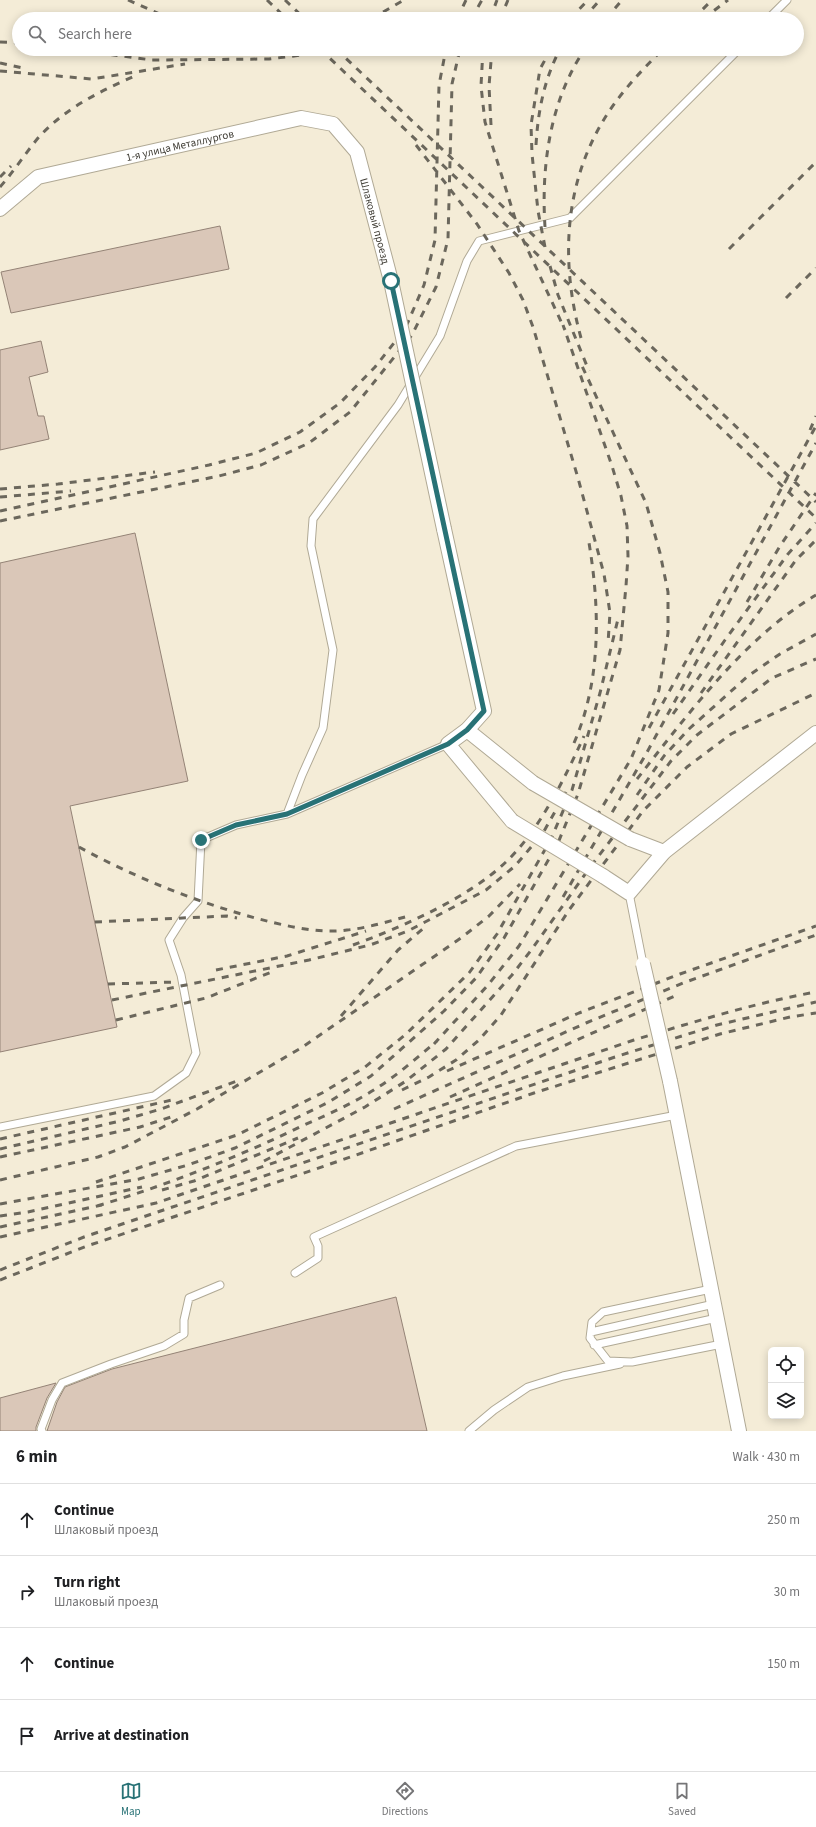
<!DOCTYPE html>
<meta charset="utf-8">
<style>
body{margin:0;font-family:"Source Sans 3",sans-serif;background:#f2f2f2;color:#202124}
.controls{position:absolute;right:12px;bottom:12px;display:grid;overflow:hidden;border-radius:6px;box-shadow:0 2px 10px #0003}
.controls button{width:36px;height:36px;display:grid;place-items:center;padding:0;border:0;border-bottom:1px solid #e0e0e0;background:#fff;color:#202124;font:20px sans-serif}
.stop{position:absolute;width:12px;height:12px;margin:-9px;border:3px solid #287276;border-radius:50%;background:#fff}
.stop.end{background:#287276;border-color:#fff;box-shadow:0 1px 4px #0008}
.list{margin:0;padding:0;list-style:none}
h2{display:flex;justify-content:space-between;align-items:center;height:52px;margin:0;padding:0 16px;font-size:17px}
h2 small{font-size:13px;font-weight:400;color:#757577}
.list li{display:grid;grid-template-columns:26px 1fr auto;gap:12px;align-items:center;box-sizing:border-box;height:72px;padding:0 16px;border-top:1px solid #e0e0e0}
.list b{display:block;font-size:15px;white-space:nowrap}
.list p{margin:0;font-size:13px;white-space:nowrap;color:#757577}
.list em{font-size:13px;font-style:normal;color:#757577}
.icon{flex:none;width:22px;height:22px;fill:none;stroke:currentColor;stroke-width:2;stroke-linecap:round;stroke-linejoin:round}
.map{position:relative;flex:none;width:816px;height:1431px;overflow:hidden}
.search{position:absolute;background:#fff;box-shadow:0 2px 10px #0003;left:12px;right:12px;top:12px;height:44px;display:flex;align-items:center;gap:10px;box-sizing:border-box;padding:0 14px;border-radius:22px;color:#757577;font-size:15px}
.sheet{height:340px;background:#fff}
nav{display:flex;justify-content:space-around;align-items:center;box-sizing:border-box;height:56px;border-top:1px solid #e0e0e0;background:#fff;font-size:11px;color:#757577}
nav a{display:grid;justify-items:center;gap:2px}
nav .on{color:#287276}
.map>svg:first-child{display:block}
.building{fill:#dac7b8;stroke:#948376}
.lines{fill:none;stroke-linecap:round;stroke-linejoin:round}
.lane-casing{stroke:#b0a995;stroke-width:9}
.street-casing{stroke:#b0a995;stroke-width:16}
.lane{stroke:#fff;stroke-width:7}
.street{stroke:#fff;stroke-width:14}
.rail{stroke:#6b675c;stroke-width:3;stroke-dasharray:7 7;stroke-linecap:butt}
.street-bridge-casing{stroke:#b0a995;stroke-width:16;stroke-linecap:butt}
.street-bridge{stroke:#fff;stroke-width:14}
.route{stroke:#287276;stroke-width:5}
.labels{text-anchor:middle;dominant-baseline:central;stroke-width:3;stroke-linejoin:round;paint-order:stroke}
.street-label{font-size:11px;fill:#3d3a32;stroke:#fefaed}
</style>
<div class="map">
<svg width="816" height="1431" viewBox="0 0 816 1431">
<rect width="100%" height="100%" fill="#f4ecd7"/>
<path class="building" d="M220,226l9,43 -218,44 -10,-41z
M41,341l7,31 -19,5 9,39h6l5,23 -49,11v-100z
M135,533l53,248 -118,25 47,221 -117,25v-489z
M396,1297l31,134h-380l10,-29 8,-15 47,-18z
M56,1383l-9,15 -11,29v4h-36v-33z"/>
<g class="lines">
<g class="lane-casing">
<path id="lane" d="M768,19l19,-19
M448,744l-161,70 15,-39 21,-47 10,-78 -22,-104 2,-27 85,-114 42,-69 27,-75 12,-20 91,-23 169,-169
M629,893l14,71
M0,1127l154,-31 32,-23 10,-20 -15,-78 -12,-35 14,-22 15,-17 3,-61 35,-15 51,-11
M295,1273l23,-15v-12l-4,-9 202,-91 161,-31
M711,1289l-108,23 -11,10 -2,16 18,23 24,1 90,-18
M591,1332l123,-28
M594,1345l123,-27
M42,1431l-1,-2 11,-29 10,-17 49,-19 53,-18 20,-12v-14l5,-22 31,-13
M469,1431l25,-21 34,-23 35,-11 57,-12"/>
</g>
<g class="street-casing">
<g id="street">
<path id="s1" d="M0,209l38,-32 263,-59 32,6 24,28 34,129"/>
<path d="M444,529l40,182 -17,19 -19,14 64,77"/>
<path d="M467,730l66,53"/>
<path d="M630,839l34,13"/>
<path d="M603,876l26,17 35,-41 152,-119"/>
<path d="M670,1081l69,350"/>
</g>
</g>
<use href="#lane" class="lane"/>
<use href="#street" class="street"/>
<path class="rail" d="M128,0l43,19
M267,0l20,19
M285,0l20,19
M371,19l33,-19
M457,19l9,-19
M471,19l11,-19
M490,19l7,-19
M500,19l8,-19
M570,19l18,-19
M583,19l17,-19
M606,19l16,-19
M693,19l19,-19
M703,19l25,-19
M0,42l19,1
M69,49l83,11 117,-1 33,-4 19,-6
M320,49l496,469
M336,49l480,453
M483,49l-2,37 4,36 34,109 46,99
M0,63l23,5
M0,71l92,8 93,-15
M491,125l-2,-39 3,-37
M416,145l61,79 32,49 14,27 10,27 45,151 26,96 6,39 -2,30
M536,145c2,-34 8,-65 24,-96
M0,177l11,-11
M0,187c14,-16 25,-33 38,-49 26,-29 62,-47 97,-62
M545,227c-4,-61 5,-127 40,-178
M545,247l-7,-36 -6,-57 -1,-29 9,-56 11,-20
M729,249l87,-87
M550,266l8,29 31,76
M786,298l30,-30
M581,338c-20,-73 -18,-150 22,-217 16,-27 38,-50 60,-72
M810,430l6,-14
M0,489l58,-5 97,-12
M0,497l71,-6
M0,511l209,-46 47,-12 44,-21 40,-29 35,-36 30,-38 19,-44 11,-45 4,-155 7,-36
M0,521l219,-45 42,-11 48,-22 41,-31 62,-77 24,-48 12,-48 4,-155 8,-35
M747,602l33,-56 36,-53
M701,693l95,-133 20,-20
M673,714l52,-74 63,-86 28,-31
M649,728l167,-302
M574,743c28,-64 26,-138 14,-206
M637,779c51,-65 108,-142 179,-184
M637,795l27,-39 25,-27 59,-53 32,-22 36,-20
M79,847c57,31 117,55 180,72 28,7 59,15 88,11 21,-2 42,-9 62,-14
M563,897l83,-143 170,-311
M95,922l132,-6 10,2
M353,945c49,-18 116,-47 154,-84 33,-32 58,-83 77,-125
M216,970l71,-14 79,-25
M108,984l68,-2
M112,1000l197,-40 61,-15 38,-14 78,-41 29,-24 28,-33 23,-41
M341,1016l57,-66 27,-23
M116,1020l90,-22 68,-27
M434,1044l54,-59 31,-39 112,-187 28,-69 9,-57v-41l-8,-39 -14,-50 -64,-137
M447,1071l132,-58 101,-39 136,-48
M402,1090l27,-13 27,-17 23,-20 22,-25 68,-105 74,-99 44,-44 44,-33 85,-41
M450,1097l227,-102
M394,1109l192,-86 97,-40 133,-48
M0,1139l172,-39
M0,1149l120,-28 41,-12 76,-28
M0,1157l140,-30 34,-11
M264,1161l101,-54 41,-26 40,-32 66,-74 20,-26 59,-83 80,-105 26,-26 75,-57 44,-19
M0,1180l98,-23 27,-10 72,-38 104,-61 160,-110 28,-22 31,-32
M96,1182l141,-47 85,-42 43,-26 40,-32 64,-62 28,-39 54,-95 21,-49 28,-97 18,-74
M162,1190l32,-9 104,-43
M0,1204l139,-25 49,-14 47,-17 92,-45 44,-27 73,-65 32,-33 28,-40 54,-95 20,-49 42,-144 6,-64 2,-30 -1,-30 -6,-30 -9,-30 -49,-141
M97,1206c70,-21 139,-48 205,-80 27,-12 54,-24 78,-40 20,-13 39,-30 57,-45
M0,1216l28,-4 114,-25
M0,1227l102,-22
M0,1237l156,-34 478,-163c60,-18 120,-37 182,-48
M0,1270l84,-33 531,-180 102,-32 99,-23
M0,1280l87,-34 226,-76 221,-77 186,-59 70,-17 26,-4"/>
<g class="street-bridge-casing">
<path id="street-bridge" d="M391,281l53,248
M533,783l97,56
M512,821l91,55
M643,964l27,117"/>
</g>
<use href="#street-bridge" class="street-bridge"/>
</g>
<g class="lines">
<path class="route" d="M201,840l35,-15 51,-11 161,-70 19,-14 17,-19 -93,-430"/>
</g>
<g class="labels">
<g class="street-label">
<text stroke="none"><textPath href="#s1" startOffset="195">1-я улица Металлургов</textPath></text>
<text stroke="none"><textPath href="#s1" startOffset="460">Шлаковый проезд</textPath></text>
</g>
</g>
</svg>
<div class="controls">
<button><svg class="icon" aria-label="locate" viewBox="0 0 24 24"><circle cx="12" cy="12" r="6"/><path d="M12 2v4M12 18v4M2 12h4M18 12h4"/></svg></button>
<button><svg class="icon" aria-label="layers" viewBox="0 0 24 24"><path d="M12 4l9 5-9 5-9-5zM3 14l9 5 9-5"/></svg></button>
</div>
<div class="stop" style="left:391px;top:281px"></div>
<div class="stop end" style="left:201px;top:840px"></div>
<div class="search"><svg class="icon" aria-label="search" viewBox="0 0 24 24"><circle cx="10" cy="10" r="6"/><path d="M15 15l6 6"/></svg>Search here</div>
</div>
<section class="sheet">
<h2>6 min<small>Walk · 430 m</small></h2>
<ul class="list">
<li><svg class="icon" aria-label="ahead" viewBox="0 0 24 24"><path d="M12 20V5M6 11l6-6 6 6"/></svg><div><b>Continue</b><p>Шлаковый проезд</p></div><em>250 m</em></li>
<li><svg class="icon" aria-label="right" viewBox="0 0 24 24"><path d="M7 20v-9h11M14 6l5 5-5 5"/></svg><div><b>Turn right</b><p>Шлаковый проезд</p></div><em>30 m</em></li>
<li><svg class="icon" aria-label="ahead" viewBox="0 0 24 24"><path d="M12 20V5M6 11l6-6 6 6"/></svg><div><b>Continue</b></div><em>150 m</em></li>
<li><svg class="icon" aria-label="arrive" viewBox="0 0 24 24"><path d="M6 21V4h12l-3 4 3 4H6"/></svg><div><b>Arrive at destination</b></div></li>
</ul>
</section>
<nav>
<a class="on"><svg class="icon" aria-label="map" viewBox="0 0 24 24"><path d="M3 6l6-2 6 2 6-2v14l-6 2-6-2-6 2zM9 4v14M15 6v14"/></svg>Map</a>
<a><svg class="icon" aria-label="directions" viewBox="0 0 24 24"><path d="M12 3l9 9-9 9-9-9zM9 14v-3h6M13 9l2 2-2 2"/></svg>Directions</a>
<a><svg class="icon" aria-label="saved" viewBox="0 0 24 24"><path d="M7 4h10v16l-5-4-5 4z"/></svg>Saved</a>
</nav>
